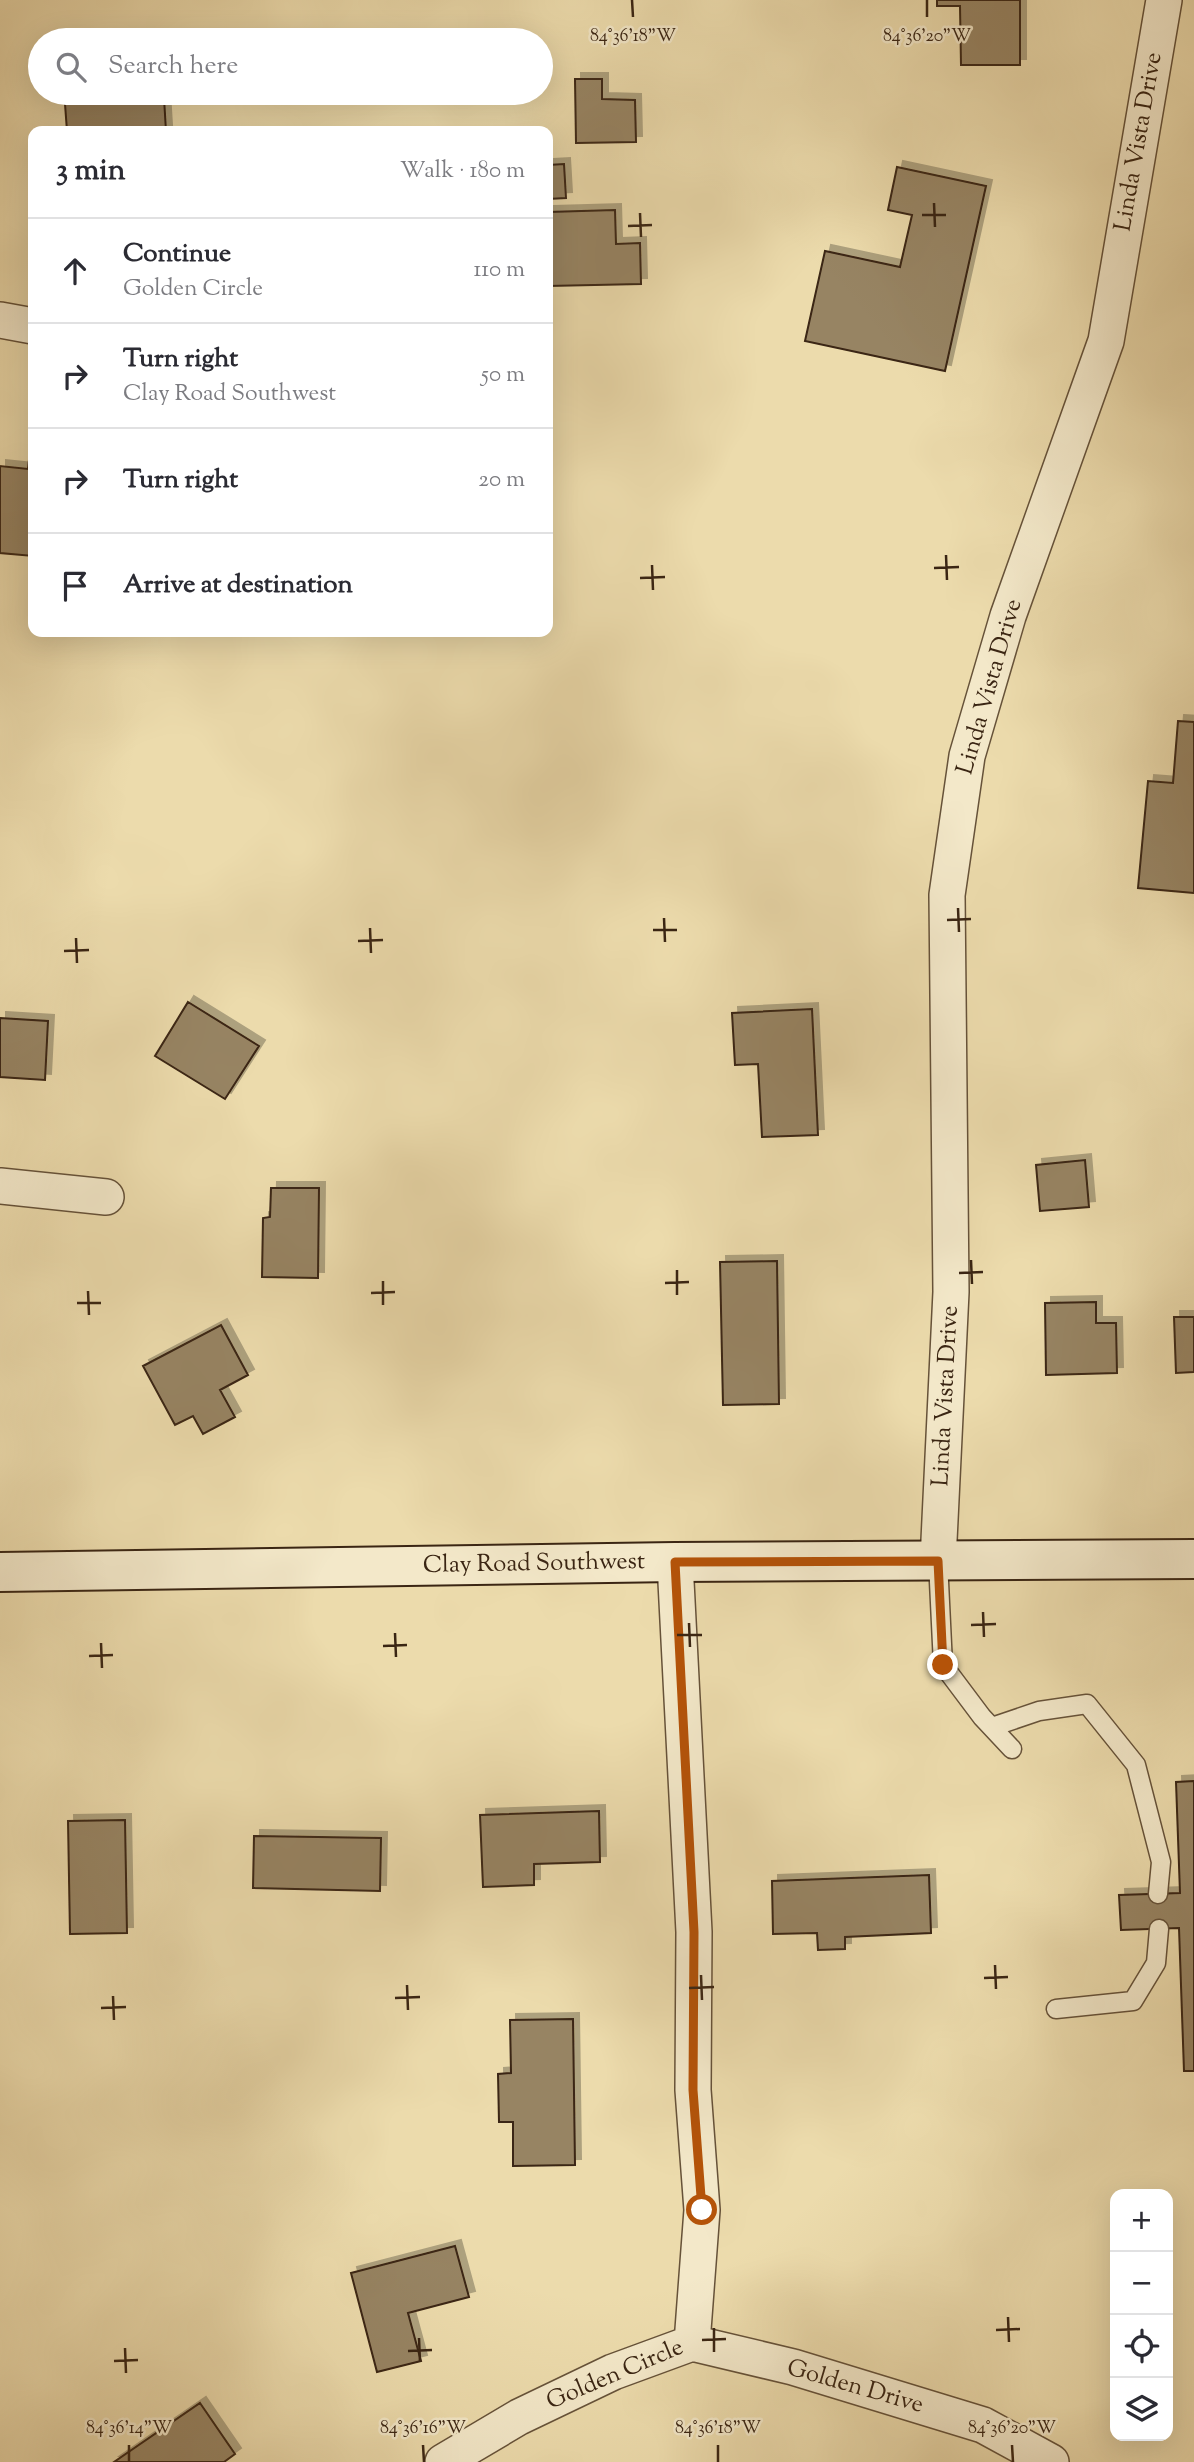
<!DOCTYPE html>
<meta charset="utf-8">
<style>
body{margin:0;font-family:"Sorts Mill Goudy",serif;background:#f2f2f3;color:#2b2b33}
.controls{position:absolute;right:21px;bottom:21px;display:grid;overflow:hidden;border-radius:14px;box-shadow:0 7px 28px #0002}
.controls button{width:63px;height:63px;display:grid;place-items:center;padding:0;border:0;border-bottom:2px solid #e1e1e2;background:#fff;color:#2b2b33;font:35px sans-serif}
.stop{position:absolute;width:21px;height:21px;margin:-16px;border:5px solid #b45309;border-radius:50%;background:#fff}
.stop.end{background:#b45309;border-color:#fff;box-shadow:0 2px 7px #0008}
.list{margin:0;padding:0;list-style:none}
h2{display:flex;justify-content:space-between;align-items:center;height:91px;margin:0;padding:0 28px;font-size:30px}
h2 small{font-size:23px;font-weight:400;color:#7c7c81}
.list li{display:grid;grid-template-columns:46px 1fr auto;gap:21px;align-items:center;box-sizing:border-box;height:105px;padding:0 28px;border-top:2px solid #e1e1e2}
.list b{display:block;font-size:26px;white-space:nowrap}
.list p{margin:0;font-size:23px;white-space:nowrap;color:#7c7c81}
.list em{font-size:23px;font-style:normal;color:#7c7c81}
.icon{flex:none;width:38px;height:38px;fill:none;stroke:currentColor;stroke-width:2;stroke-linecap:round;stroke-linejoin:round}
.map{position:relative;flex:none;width:1194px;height:2462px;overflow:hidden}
.search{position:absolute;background:#fff;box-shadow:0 7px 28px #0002;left:28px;top:28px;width:525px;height:77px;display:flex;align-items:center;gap:18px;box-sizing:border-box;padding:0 24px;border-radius:38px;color:#7c7c81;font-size:26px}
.panel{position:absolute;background:#fff;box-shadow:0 7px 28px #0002;left:28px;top:126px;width:525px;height:511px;border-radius:14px}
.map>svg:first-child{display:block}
.building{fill:#978463;stroke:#3a2513;stroke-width:2;filter:url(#shadow)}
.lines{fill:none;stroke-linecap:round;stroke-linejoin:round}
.lane-casing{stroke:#665239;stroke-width:21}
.street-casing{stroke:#665239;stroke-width:38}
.secondary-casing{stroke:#3a2513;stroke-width:42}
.lane{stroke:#f3e8c9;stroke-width:18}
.street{stroke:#f3e8c9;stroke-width:35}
.secondary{stroke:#f3e8c9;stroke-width:38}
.route{stroke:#b45309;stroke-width:9}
.ticks{fill:none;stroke:#3a2513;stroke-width:2.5}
.labels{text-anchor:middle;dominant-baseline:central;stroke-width:5;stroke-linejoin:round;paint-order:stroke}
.street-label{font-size:24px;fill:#3a2513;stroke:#f3e8c9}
.ticks-label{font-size:18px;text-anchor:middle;fill:#3a2513;stroke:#f3e8c9;stroke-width:5;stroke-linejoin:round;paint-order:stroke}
</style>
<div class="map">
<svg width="1194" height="2462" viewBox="0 0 1194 2462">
<defs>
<filter id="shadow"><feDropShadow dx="6" dy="-6" stdDeviation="0" flood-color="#0004"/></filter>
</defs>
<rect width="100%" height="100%" fill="#ecdbac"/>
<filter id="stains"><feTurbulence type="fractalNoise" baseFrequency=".00286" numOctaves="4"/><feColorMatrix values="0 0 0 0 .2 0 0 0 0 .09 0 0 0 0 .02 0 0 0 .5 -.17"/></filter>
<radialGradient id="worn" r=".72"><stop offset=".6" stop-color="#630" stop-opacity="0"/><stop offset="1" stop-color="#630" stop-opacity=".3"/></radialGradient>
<path class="building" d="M937,0h83v65h-59l-1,-59h-23z
M575,79h27v20l33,1 1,42 -60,1z
M164,98l2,33h-99l-2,-27z
M564,164l2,34 -18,1v-34z
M897,167l89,19 -41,185 -140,-30 20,-90 75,16 12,-52 -24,-5z
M615,210l1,34 24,-1 1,41 -93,2v-74z
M30,450h3v106l-33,-3v-87l28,3z
M1178,721l16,1v171l-56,-5 10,-107 25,2z
M188,1002l71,44 -34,53 -70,-43z
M812,1009l6,126 -56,2 -4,-73 -23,1 -3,-52z
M0,1018l48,3 -3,59 -45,-3z
M1085,1160l4,47 -49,4 -4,-46z
M271,1188h48l-1,90 -56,-1 1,-59 7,-1z
M777,1261l2,143 -56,1 -3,-143z
M1096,1302v21h20l1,50 -71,2 -1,-72z
M1174,1317h20v55l-18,1z
M221,1325l27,50 -28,15 15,27 -32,17 -10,-18 -18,9 -32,-59z
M1194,1781v290h-10l-5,-143 -58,2 -2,-35 61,-2 -4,-111z
M599,1811l1,51 -66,2v21l-51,2 -3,-72z
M125,1820l2,113 -57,1 -2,-113z
M254,1836l127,2 -1,53 -127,-3z
M929,1875l2,58 -86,4v12l-27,1 -1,-17 -44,1 -1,-53z
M573,2019l2,146 -62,1v-44h-14l-1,-48 13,-1 -1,-53z
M455,2246l14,51 -61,16 13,48 -44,11 -26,-99z
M200,2403l35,51 -11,8h-110z"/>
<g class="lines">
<g class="lane-casing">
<path id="lane" d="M938,1561l5,104 39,52 30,32
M992,1727l47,-16 48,-7 49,61 25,97 -3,32
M1056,2009l77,-8 23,-38 3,-34"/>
</g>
<g class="street-casing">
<path id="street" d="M0,320l33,6
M0,1186l106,11
M938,1561l13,-269 -4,-397 20,-139 41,-140 98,-275 58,-341
M675,1562l19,370 -1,158 9,120 -10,133
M692,2343l101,24 190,58 68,37
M443,2462l76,-45 94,-45 79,-29"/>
</g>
<g class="secondary-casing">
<path id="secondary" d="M0,1572l675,-10 519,-3"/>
</g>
<use href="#lane" class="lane"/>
<use href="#street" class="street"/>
<use href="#secondary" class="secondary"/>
</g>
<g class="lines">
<path class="route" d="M702,2210l-9,-120 1,-158 -19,-370 263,-1 5,104"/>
</g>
<path class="ticks" d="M632,0l1,17M927,0v17M934,203l1,24M640,213l1,24M922,215h24M628,226l24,-1M946,555l1,25M652,565l1,25M934,568l25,-1M640,578l25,-1M958,908l1,24M664,918l1,24M947,920l24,-1M370,928l1,25M653,930h24M76,938l1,25M358,941l25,-1M64,951l25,-1M971,1260l1,24M677,1270v25M959,1273l24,-1M383,1281v24M665,1283l24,-1M88,1291l1,24M371,1293l24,-1M77,1303h24M983,1612l1,25M689,1623l1,24M971,1625l25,-1M395,1633l1,24M677,1635h25M101,1643l1,25M383,1646l24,-1M89,1656l24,-1M995,1965l1,24M701,1975l1,25M984,1978l24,-1M407,1985l1,25M689,1988l25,-1M113,1996l1,24M395,1998l25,-1M101,2008l25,-1M1008,2317l1,25M714,2328v24M996,2330l24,-1M419,2338l1,24M702,2340l24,-1M125,2348l1,25M408,2351l24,-1M114,2361l24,-1M129,2445v17M423,2445l1,17M718,2445v17M1012,2445l1,17"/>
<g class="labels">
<g class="street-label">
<text transform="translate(1139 142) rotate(-80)">Linda Vista Drive</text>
<text transform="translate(990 687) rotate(-74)">Linda Vista Drive</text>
<text transform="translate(946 1396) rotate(-87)">Linda Vista Drive</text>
<text transform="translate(534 1564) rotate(-1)">Clay Road Southwest</text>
<text transform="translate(615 2375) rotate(-23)">Golden Circle</text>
<text transform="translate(855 2387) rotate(16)">Golden Drive</text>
</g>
</g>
<g class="ticks-label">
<text x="633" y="41">84°36'18"W</text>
<text x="927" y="41">84°36'20"W</text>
<text x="129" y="2433">84°36'14"W</text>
<text x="423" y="2433">84°36'16"W</text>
<text x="718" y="2433">84°36'18"W</text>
<text x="1012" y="2433">84°36'20"W</text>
</g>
<rect width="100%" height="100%" filter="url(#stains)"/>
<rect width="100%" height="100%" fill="url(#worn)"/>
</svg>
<div class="controls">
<button>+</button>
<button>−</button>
<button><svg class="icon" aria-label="locate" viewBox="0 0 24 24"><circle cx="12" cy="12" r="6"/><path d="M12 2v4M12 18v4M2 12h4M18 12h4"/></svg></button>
<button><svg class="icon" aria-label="layers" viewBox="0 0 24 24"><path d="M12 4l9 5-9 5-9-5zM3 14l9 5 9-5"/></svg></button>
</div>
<div class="stop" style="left:702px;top:2210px"></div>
<div class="stop end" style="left:943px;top:1665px"></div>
<div class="search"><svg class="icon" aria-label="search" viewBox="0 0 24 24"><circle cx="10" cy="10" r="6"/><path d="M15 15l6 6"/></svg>Search here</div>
<section class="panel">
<h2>3 min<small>Walk · 180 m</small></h2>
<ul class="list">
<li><svg class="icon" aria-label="ahead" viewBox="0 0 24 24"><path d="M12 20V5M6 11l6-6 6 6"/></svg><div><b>Continue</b><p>Golden Circle</p></div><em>110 m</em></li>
<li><svg class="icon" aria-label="right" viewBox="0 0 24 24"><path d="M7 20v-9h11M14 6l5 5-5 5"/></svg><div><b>Turn right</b><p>Clay Road Southwest</p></div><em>50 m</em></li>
<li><svg class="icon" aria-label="right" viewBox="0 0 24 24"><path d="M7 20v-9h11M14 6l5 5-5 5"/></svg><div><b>Turn right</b></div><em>20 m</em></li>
<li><svg class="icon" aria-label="arrive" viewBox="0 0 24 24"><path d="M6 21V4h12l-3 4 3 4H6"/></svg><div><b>Arrive at destination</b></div></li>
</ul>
</section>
</div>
